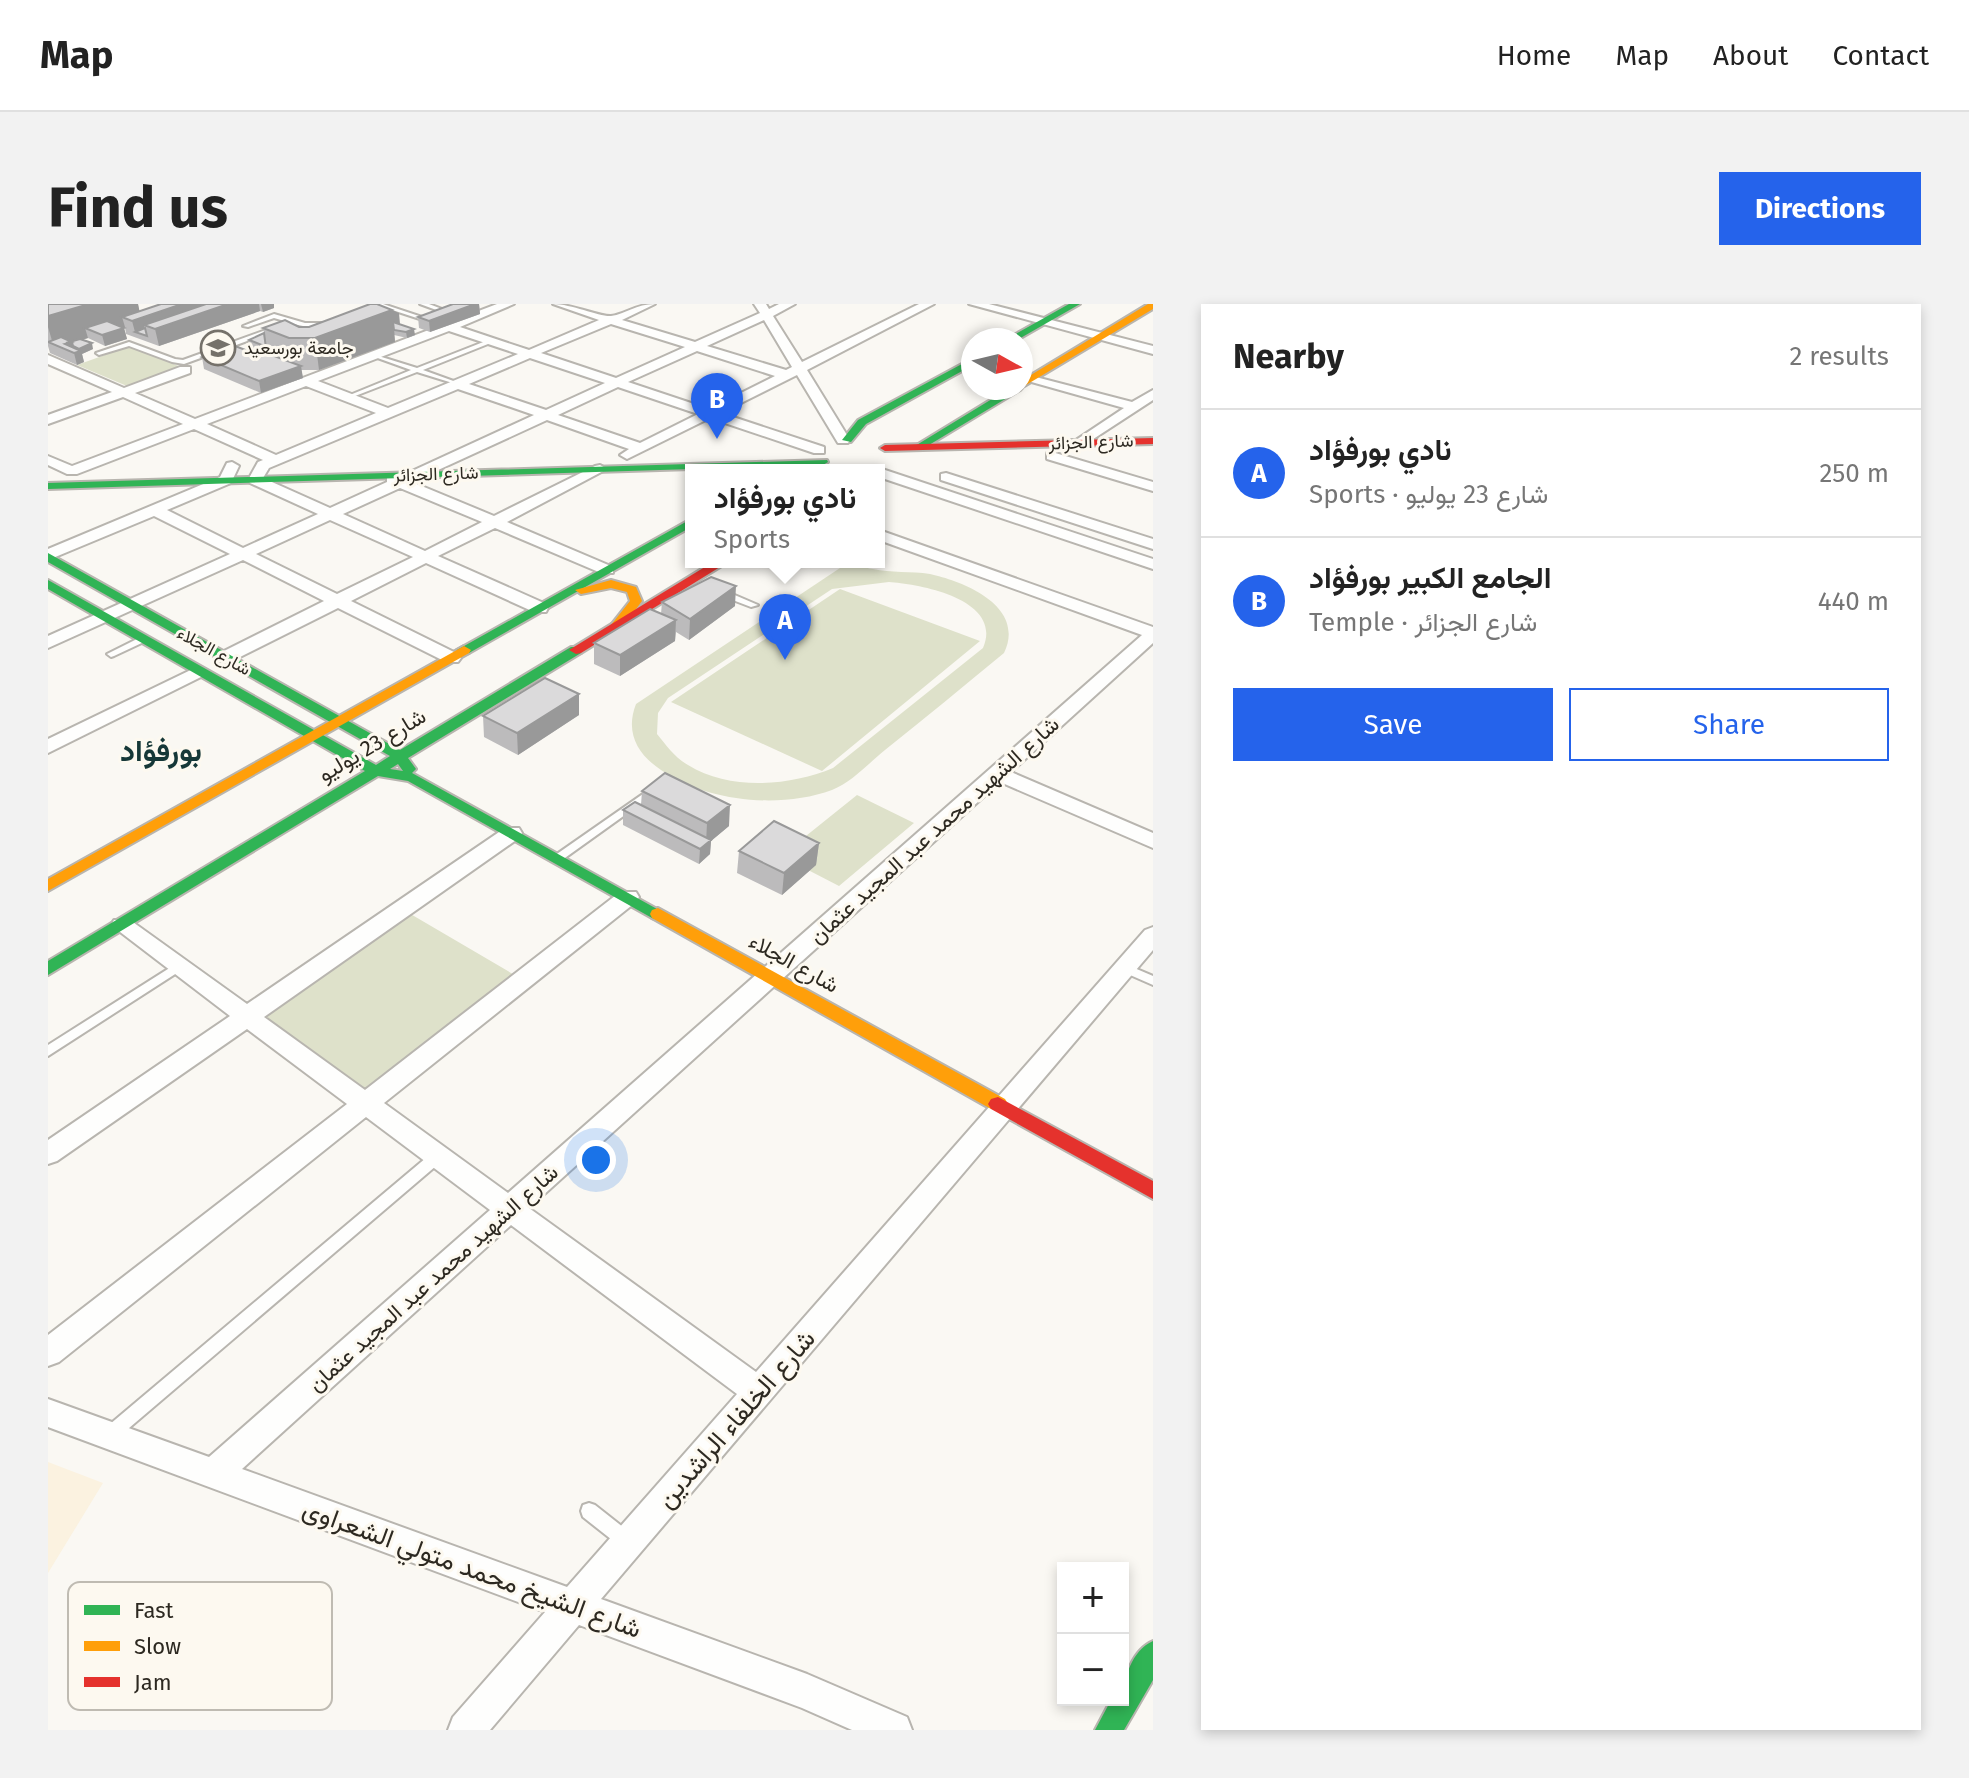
<!DOCTYPE html>
<meta charset="utf-8">
<style>
body{margin:0;font-family:"Fira Sans",Vazirmatn,sans-serif;background:#f2f2f2;color:#222}
.controls{position:absolute;right:24px;bottom:24px;display:grid;overflow:hidden;border-radius:0px;box-shadow:0 4px 12px #0003}
.controls button{width:72px;height:72px;display:grid;place-items:center;padding:0;border:0;border-bottom:2px solid #e0e0e0;background:#fff;color:#222;font:40px sans-serif}
.compass{position:absolute;left:913px;top:24px;width:72px;height:72px;border-radius:50%;background:#fff;box-shadow:0 4px 12px #0003;rotate:98deg}
.you{position:absolute;left:548px;top:856px;width:28px;height:28px;margin:-20px;border:6px solid #fff;border-radius:50%;background:#1a73e8;box-shadow:0 0 0 12px #1a73e833}
.badge{display:grid;place-items:center;width:52px;height:52px;border-radius:50%;background:#2563eb;color:#fff;font-size:26px;font-weight:700}
.pin{position:absolute;translate:-50% -66px;filter:drop-shadow(0 2px 4px #0008)}
.pin::after{content:'';position:absolute;top:42px;width:28px;height:24px;background:inherit;clip-path:polygon(0 0,100% 0,50% 100%)}
.popup{position:absolute;left:637px;top:160px;width:200px;height:104px;box-sizing:border-box;display:grid;place-content:center;border-radius:0px;background:#fff;filter:drop-shadow(0 2px 6px #0005);font-size:26px;white-space:nowrap;color:#767676}
.popup b{font-size:30px;color:#222}
.popup::after{content:'';position:absolute;left:50%;top:100%;margin-left:-16px;border:16px solid transparent;border-top-color:#fff}
.list{margin:0;padding:0;list-style:none}
h2{display:flex;justify-content:space-between;align-items:center;height:104px;margin:0;padding:0 32px;font-size:34px}
h2 small{font-size:26px;font-weight:400;color:#767676}
.list li{display:grid;grid-template-columns:52px 1fr auto;gap:24px;align-items:center;box-sizing:border-box;height:128px;padding:0 32px;border-top:2px solid #e0e0e0}
.list b{display:block;font-size:30px;white-space:nowrap}
.list p{margin:0;font-size:26px;white-space:nowrap;color:#767676}
.list em{font-size:26px;font-style:normal;color:#767676}
.actions{display:flex;gap:16px;padding:24px 32px}
.actions a{flex:1;padding:18px 0;border:2px solid #2563eb;border-radius:0px;text-align:center;font-size:28px;color:#2563eb}
.actions .main{background:#2563eb;color:#fff}
.map{position:relative;flex:none;width:1105px;height:1426px;overflow:hidden;border-radius:0px}
header{display:flex;align-items:center;gap:48px;box-sizing:border-box;height:112px;padding:0 40px;background:#fff;border-bottom:2px solid #e0e0e0}
header strong{font-size:38px}
nav{display:flex;gap:44px;margin-inline-start:auto;font-size:28px}
.intro{display:flex;align-items:center;justify-content:space-between;box-sizing:border-box;height:192px;padding:0 48px}
h1{margin:0;font-size:56px}
.button{padding:20px 36px;border-radius:0px;background:#2563eb;color:#fff;font-size:28px;font-weight:700}
main{display:flex;gap:48px;padding:0 48px}
aside{flex:1;background:#fff;border-radius:0px;box-shadow:0 4px 12px #0003}
.map>svg:first-child{display:block}
.built{fill:#fbf2e0}
.green{fill:#dee1ca;fill-rule:evenodd}
.lines{fill:none;stroke-linecap:round;stroke-linejoin:round}
.lane-casing{stroke:#b8b5af;stroke-width:4}
.street-casing{stroke:#b8b5af;stroke-width:4}
.fast-casing{stroke:#b8b5af;stroke-width:4}
.slow-casing{stroke:#b8b5af;stroke-width:4}
.jam-casing{stroke:#b8b5af;stroke-width:4}
.lane{fill:#fefefd;fill-rule:evenodd}
.street{fill:#fefefd;fill-rule:evenodd}
.fast{fill:#30b455;fill-rule:evenodd}
.slow{fill:#ff9f0a;fill-rule:evenodd}
.jam{fill:#e5322d;fill-rule:evenodd}
.wall{fill:#bcbbbc}
.shaded-wall{fill:#999}
.building{fill:#dbdadb;stroke:#999;stroke-width:2}
.labels{text-anchor:middle;dominant-baseline:central;stroke-width:6;stroke-linejoin:round;paint-order:stroke}
.far-poi-label{font-size:18px;fill:#2d2921;stroke:#fdf9f0;text-anchor:start}
.far-street-label{font-size:18px;fill:#2d2921;stroke:#fdf9f0}
.street-label{font-size:22px;fill:#2d2921;stroke:#fdf9f0}
.near-street-label{font-size:26px;fill:#2d2921;stroke:#fdf9f0}
.district-label{font-size:30px;font-weight:bold;fill:#163838;stroke:#fdf9f0}
.key{fill:#fdf9f0;stroke:#bfbbb2;stroke-width:2}
.key-label{font-size:22px;fill:#2d2921}
</style>
<header>
<strong>Map</strong>
<nav><a>Home</a><a>Map</a><a>About</a><a>Contact</a></nav>
</header>
<div class="intro"><h1>Find us</h1><a class="button">Directions</a></div>
<main>
<div class="map">
<svg width="1105" height="1426" viewBox="0 0 1105 1426">
<rect width="100%" height="100%" fill="#faf8f3"/>
<path class="built" d="M0,1158l55,21 -55,90z"/>
<path class="green" d="M82,42l51,21 -54,19 -50,-21z
M801,258c9,1 15,6 24,7 18,4 38,2 57,5 36,8 96,33 74,79 -40,33 -79,65 -119,97 -16,13 -33,32 -53,40 -52,19 -125,12 -171,-20 -24,-16 -36,-38 -25,-66zM841,278c30,2 115,17 94,66l-150,120c-43,18 -103,23 -145,-3 -13,-7 -22,-20 -31,-31l1,-21 10,-15 164,-109z
M792,285l140,52 -158,130 -151,-69z
M809,491l57,28 -75,63 -58,-30z
M354,605l121,71 -157,123 -119,-87z"/>
<g class="lines">
<g class="lane-casing">
<path id="lane" d="M326,0h9l51,17 -5,1z
M372,0h9l26,10 -5,1z
M226,10l31,9h20l3,2c-10,4 -23,2 -34,-1l-110,40 -12,-2 -43,-16 -30,9 -3,-2 33,-11 46,17 8,1 105,-38 -14,-4 -26,9 -5,-1z
M443,35l2,3 -70,28 36,13v2l-42,-13 -67,26 -5,-1 66,-27 -39,-14v-2l45,14z
M669,286h6l35,15 -7,2 -34,-13z
M95,332l3,1v4l-32,15 -3,1 -4,-3z
M605,483l5,3 -1,2 -95,68h-8l-1,-2 1,-2z
M131,658l4,1 2,3 -2,3 -135,87v-11z
M1077,660l28,12v9l-32,-14 -2,-3 2,-3z
M390,847l5,1 2,4 -2,4 -328,280 -6,2 -6,-2 -2,-5 2,-5 330,-278z
M541,1199l6,2 38,30 2,6 -2,6 -6,2 -6,-2 -38,-30 -2,-6 2,-6z"/>
</g>
<g class="street-casing">
<path id="street" d="M449,0h17l-54,23 69,23 70,-30 -46,-16c19,0 47,13 58,12 15,-2 25,-12 44,-12l-33,16 73,22 65,-29 -6,-9h12l3,5 10,-5h16l-22,12 29,46 117,-58h15l-127,66 43,70 -2,3h-10l-41,-68 -76,38 103,34v6h-10l-104,-35 -83,41 -7,-4 9,-6 -82,-29 -135,62 82,34 101,-50 5,-1 7,4 -100,53 106,45v6h-12l-106,-45 -57,28 108,48 2,4 -2,4h-12l-108,-49 -75,38 107,53 3,4 -3,4h-12l-108,-54 -106,53h-12l-3,-4 3,-4 104,-52 -81,-41 -195,88v-12l182,-82 -76,-38 -106,44v-11l172,-72 7,-14 5,-1 7,4 -8,17 -64,27 76,38 75,-34 -68,-31 -2,-3 10,-18 5,-2 -69,-31 -117,45h-10l-19,-9v-9l24,10 111,-42 -60,-27 -75,27v-9l64,-23 -64,-28v-9l76,33 56,-21h10v6l-55,20 60,26zM716,16l28,47 -6,3 -79,-24zM563,20l74,23 -69,31 -75,-25zM401,27l69,23 -130,54 -70,-27zM649,47l78,25 -66,33 -81,-27zM482,54l75,25 -59,27 -77,-26zM258,82l70,27 -100,42 -69,-31zM570,83l80,27 -58,29 -82,-28zM410,85l76,26 -135,62 -12,-1v6l-57,26 -67,-30 6,-10zM352,184l82,34 -57,29 -82,-37zM282,216l83,37 -76,37 -81,-40z
M921,0h20l164,42v8z
M980,71l104,27 21,-12v10l-72,47 -7,-4 2,-3 48,-32 -96,-27z
M1004,148l101,30v9l-106,-32v-6z
M831,164l274,91v10l-274,-92v-7h-6z
M898,169l207,66v10l-212,-69v-6z
M831,226l274,97v16l-142,129 142,61v15l-153,-66 -471,426 227,164 389,-442 8,-3v23l-552,649 206,75 100,43 5,13h-60l-50,-22 -223,-83 -89,105h-42l5,-13 92,-105 -497,-185v-28l161,58 281,-247 -124,-93 -307,245 -11,4v-31l299,-231 -100,-75 -190,132 -9,3v-24l182,-124 -119,-91 3,-5h16l117,84 258,-176h14l3,5 -3,5 -255,179 101,73 255,-198h16l3,5 -3,5 -252,201 124,90 634,-558 -263,-95zM463,921l226,169 -170,193 -325,-118z
M151,362l9,5 -3,4 -157,78v-14z"/>
</g>
<g class="fast-casing">
<path id="fast" d="M1021,0h11l-63,36h-12z
M925,54v7l-107,59 -15,18 -9,-2 16,-20z
M973,83l1,1 -2,2 -96,58 -9,-2 95,-58z
M779,156l1,2 -5,3 -775,24v-6z
M643,215v8l-222,126 -5,1 -7,-4z
M0,249l352,197 171,-103h10v6l-173,105 8,11 -4,4 254,141 -8,6 -6,-2 -244,-137 -30,-5 -330,199v-14l317,-190 -317,-182v-9l328,185 14,-9 -342,-194zM350,460l5,7 -13,-2z
M1105,1337v39l-29,50h-29l16,-30h12c0,-21 9,-50 30,-59z"/>
</g>
<g class="slow-casing">
<path id="slow" d="M1100,0h5v5l-132,79v-7z
M563,276l25,7 6,14 -20,27 -5,1 -6,-4 19,-24 -3,-9 -16,-4 -30,6 -6,-4z
M416,342l7,4 -2,3 -421,238v-12z
M610,604l347,191 3,5 -3,5h-14l-339,-191 -2,-4 2,-4z"/>
</g>
<g class="jam-casing">
<path id="jam" d="M1105,134v6l-268,7 -5,-3 5,-3z
M665,258h15l-147,91 -5,1 -7,-4z
M950,793l155,84v18l-162,-90 -3,-5 3,-5z"/>
</g>
<use href="#lane" class="lane"/>
<use href="#street" class="street"/>
<use href="#fast" class="fast"/>
<use href="#slow" class="slow"/>
<use href="#jam" class="jam"/>
</g>
<path class="wall" d="M0,0h90l1,7 22,-7h113v4l-11,4 -3,-1 -101,35 -33,-12 -1,-7 -1,1 3,11 -22,7 -17,-8 -6,2 11,9 -11,5 2,8 -7,3 -27,-12 -2,-7z
M405,0h26l1,10 -50,18 -11,-4 -1,-11z
M352,20l15,11 -8,3 -13,-3 1,7 -76,28h-18l2,8 -42,15 -57,-24 -2,-12 49,-5 -2,-12 15,-7 -1,-5z
M614,298l73,4 -46,34 -13,-8 -1,9 -55,35 -26,-12v-21l67,-29z
M531,411l-61,40 -34,-18 -1,-21z
M594,487l87,35 -18,15 -1,13 -11,10 -76,-39v-15l18,-5z
M771,539l-3,22 -34,30 -45,-22 2,-22z"/>
<path class="shaded-wall" d="M41,0h49l3,14 41,-14h77l1,7 -101,35 -4,-17 -11,-4 2,9 -11,-2 -3,-11 -10,-4 3,10 -24,7 -16,-6 3,10 -16,5 7,6 13,-6 1,6 -11,5 2,8 -7,3 -3,-12 -21,-9 -5,-17v-11z
M213,0h13v4l-11,4z
M427,0h4l1,10 -50,18 -1,-11z
M344,6l7,3 1,11 -6,3 1,15 -76,28 -4,-32z
M76,24l3,11 -22,7 -3,-11z
M366,25l1,6 -8,3 -1,-6z
M253,62l2,12 -42,15 -2,-12z
M688,282l-1,20 -46,34 1,-21z
M628,316l-1,21 -55,35v-21z
M531,390v21l-61,40 -1,-22z
M682,501l-1,21 -18,15 -1,13 -11,10 1,-15 6,-5 1,-21z
M771,539l-3,22 -34,30 2,-22z"/>
<path class="building" d="M0,0h41l-41,12z
M113,0h21l-50,17 -10,-4z
M158,0h22l-73,25 -11,-4z
M322,0h7l15,6 -77,28h-26l-26,-10 22,-8 14,7h10z
M405,0h22l-46,17 -11,-4z
M59,17l17,7 -22,7 -17,-7z
M345,18l21,7 -8,3 -12,-2z
M97,24l2,8 -12,-4z
M216,29l2,15 -3,1 -3,-3 2,-1 -13,-5z
M13,33l11,5 -7,2 16,7 -7,2 -26,-11z
M32,35l12,4 -13,6 -6,-3 -1,-4 -6,1z
M187,42l21,8 14,-4 13,5 -6,2 24,9 -42,15 -57,-24z
M663,273l25,9 -46,33 -28,-17z
M602,305l26,11 -56,35 -26,-12z
M497,374l34,16 -62,39 -34,-17z
M617,469l65,32 -23,18 -65,-32z
M587,498l76,38 -11,9 -77,-39z
M726,517l45,22 -35,30 -45,-22z"/>
<defs>
<g id="university-ring" transform="scale(1.8)"><circle r="9.5" fill="#fdf9f0" stroke="#75716a" stroke-width="1.5"/><path d="M0-5L7-2L0 1L-7-2ZM-4 1L0 2.5L4 1V4Q0 6-4 4Z" fill="#75716a"/></g>
</defs>
<g fill-rule="evenodd">
<use href="#university-ring" x="170" y="44"/>
</g>
<g class="labels">
<g class="far-poi-label">
<text x="196" y="44">جامعة بورسعيد</text>
</g>
<g class="far-street-label">
<text transform="translate(1043 138) rotate(-2)">شارع الجزائر</text>
<text transform="translate(388 170) rotate(-2)">شارع الجزائر</text>
<text transform="translate(166 347) rotate(29)">شارع الجلاء</text>
</g>
<g class="street-label">
<text transform="translate(324 441) rotate(-31)">شارع 23 يوليو</text>
<text transform="translate(886 526) rotate(-42)">شارع الشهيد محمد عبد المجيد عثمان</text>
<text transform="translate(746 659) rotate(29)">شارع الجلاء</text>
<text transform="translate(385 974) rotate(-42)">شارع الشهيد محمد عبد المجيد عثمان</text>
</g>
<g class="near-street-label">
<text transform="translate(688 1115) rotate(-49)">شارع الخلفاء الراشدين</text>
<text transform="translate(424 1265) rotate(20)">شارع الشيخ محمد متولي الشعراوى</text>
</g>
<g class="district-label">
<text x="113" y="447">بورفؤاد</text>
</g>
</g>
<rect x="20" y="1278" width="264" height="128" rx="12" class="key"/>
<rect x="36" y="1301" width="36" height="10" fill="#30b455"/>
<rect x="36" y="1337" width="36" height="10" fill="#ff9f0a"/>
<rect x="36" y="1373" width="36" height="10" fill="#e5322d"/>
<g class="key-label">
<text x="86" y="1314">Fast</text>
<text x="86" y="1350">Slow</text>
<text x="86" y="1386">Jam</text>
</g>
</svg>
<div class="controls">
<button>+</button>
<button>−</button>
</div>
<svg class="compass" viewBox="-18 -18 36 36"><path d="M0-13l5 13h-10z" fill="#e53935"/><path d="M0 13l5-13h-10z" fill="#767676"/></svg>
<div class="you"></div>
<div class="pin badge" style="left:737px;top:356px">A</div>
<div class="popup"><b>نادي بورفؤاد</b>Sports</div>
<div class="pin badge" style="left:669px;top:135px">B</div>
</div>
<aside>
<h2>Nearby<small>2 results</small></h2>
<ul class="list">
<li><span class="badge">A</span><div><b>نادي بورفؤاد</b><p>Sports · شارع 23 يوليو</p></div><em>250 m</em></li>
<li><span class="badge">B</span><div><b>الجامع الكبير بورفؤاد</b><p>Temple · شارع الجزائر</p></div><em>440 m</em></li>
</ul>
<div class="actions"><a class="main">Save</a><a>Share</a></div>
</aside>
</main>
